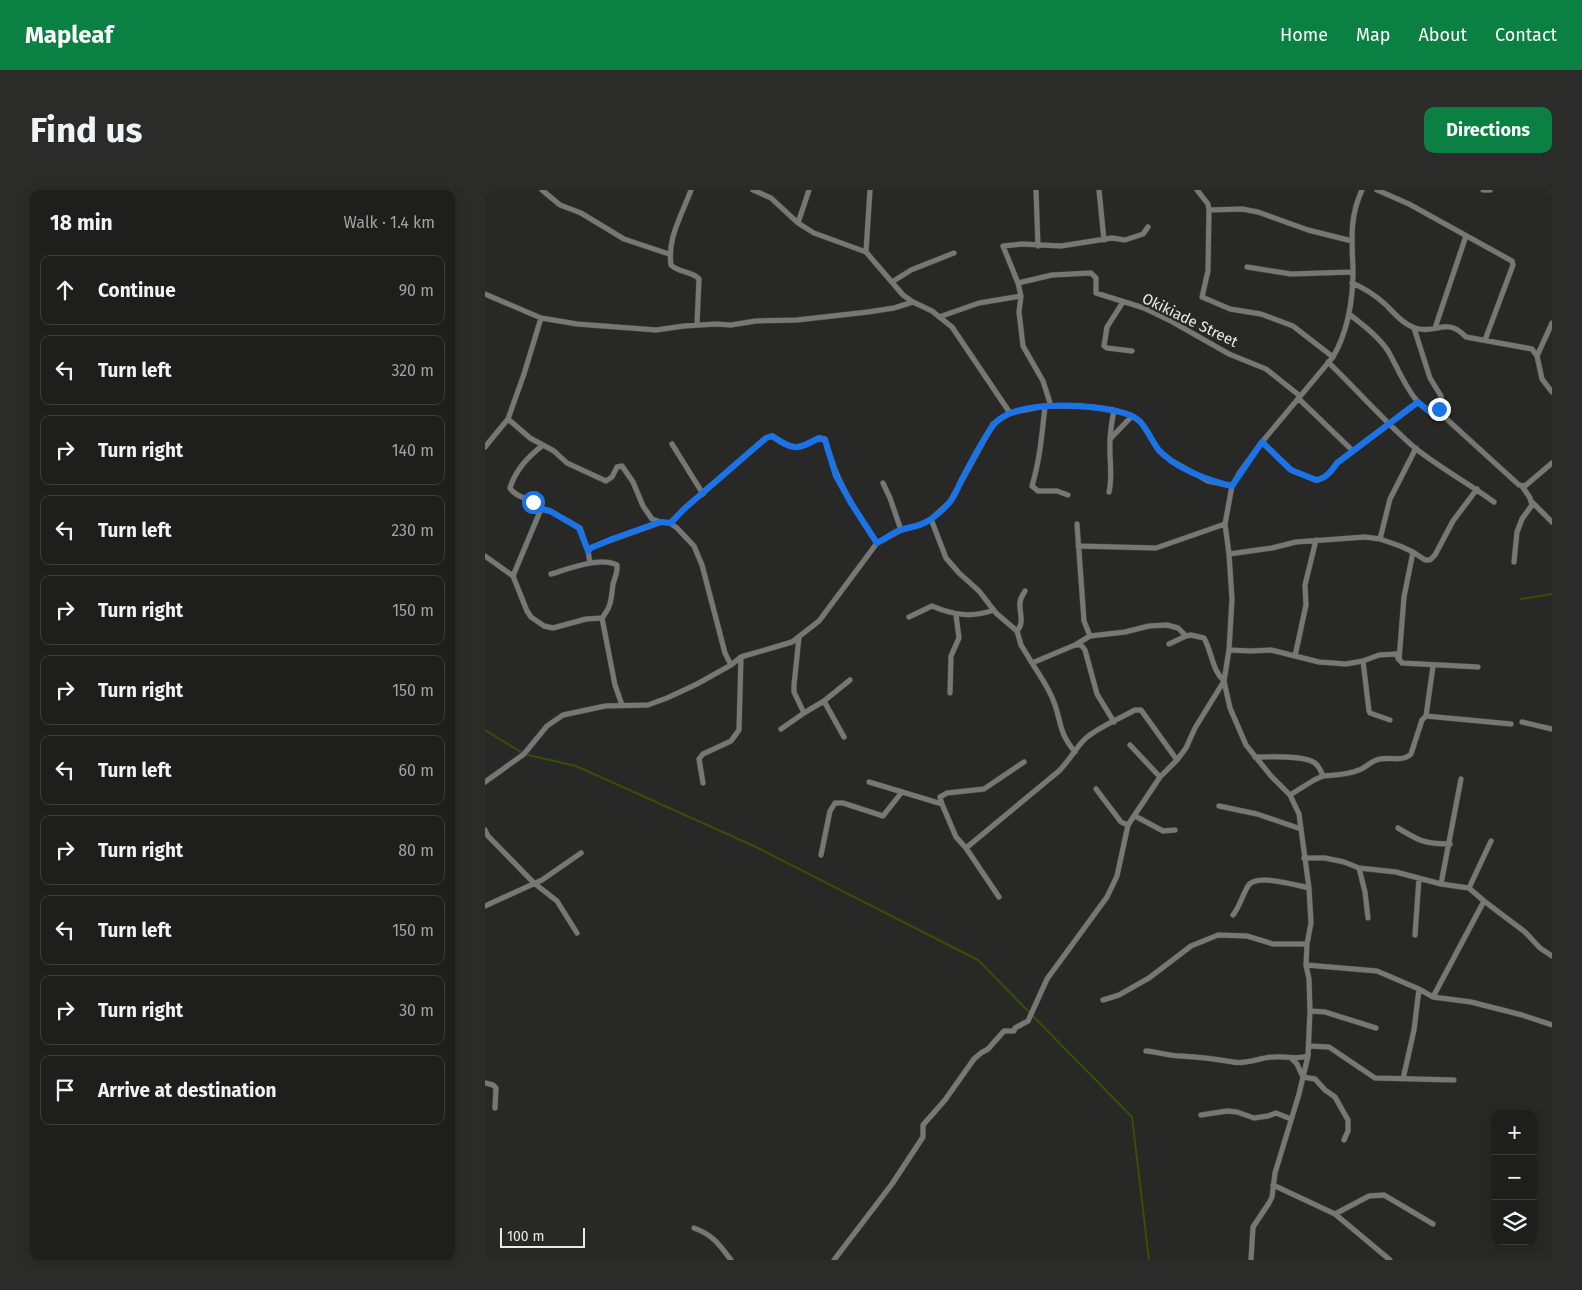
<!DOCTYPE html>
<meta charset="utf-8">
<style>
body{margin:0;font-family:"Fira Sans",sans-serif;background:#2b2c2a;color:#f1f3f6}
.controls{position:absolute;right:15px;bottom:15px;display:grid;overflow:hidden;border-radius:10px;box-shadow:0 2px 12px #0003}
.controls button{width:45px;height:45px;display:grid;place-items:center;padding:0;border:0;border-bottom:1px solid #3c3d3b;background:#1e1f1d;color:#f1f3f6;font:25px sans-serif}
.scale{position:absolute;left:15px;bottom:12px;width:85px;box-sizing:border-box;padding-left:5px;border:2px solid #e8e9e8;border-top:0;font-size:14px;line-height:18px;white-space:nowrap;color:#e8e9e8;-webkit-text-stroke:4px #282927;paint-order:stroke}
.stop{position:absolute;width:15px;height:15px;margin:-11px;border:4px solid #1a73e8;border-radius:50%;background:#fff}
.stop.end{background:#1a73e8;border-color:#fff;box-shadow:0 1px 5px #0008}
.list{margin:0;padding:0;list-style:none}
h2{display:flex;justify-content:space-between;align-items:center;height:65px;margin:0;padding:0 20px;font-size:21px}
h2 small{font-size:16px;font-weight:400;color:#a1a2a4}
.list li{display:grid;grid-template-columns:32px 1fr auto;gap:15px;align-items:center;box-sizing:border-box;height:70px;margin:0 10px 10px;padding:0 10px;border:1px solid #3c3d3b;border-radius:10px}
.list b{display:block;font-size:19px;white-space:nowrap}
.list em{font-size:16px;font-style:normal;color:#a1a2a4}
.icon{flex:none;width:28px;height:28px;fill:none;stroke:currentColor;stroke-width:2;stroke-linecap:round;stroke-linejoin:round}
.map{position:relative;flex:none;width:1067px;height:1070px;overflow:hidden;border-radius:10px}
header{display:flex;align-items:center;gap:30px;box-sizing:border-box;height:70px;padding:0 25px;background:#0b8043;color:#fff}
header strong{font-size:24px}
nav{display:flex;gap:28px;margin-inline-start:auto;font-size:18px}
.intro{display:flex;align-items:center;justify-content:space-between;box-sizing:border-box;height:120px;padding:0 30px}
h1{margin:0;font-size:35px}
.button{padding:12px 22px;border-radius:10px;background:#0b8043;color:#fff;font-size:18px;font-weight:700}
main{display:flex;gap:30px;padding:0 30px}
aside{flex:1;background:#1e1f1d;border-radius:10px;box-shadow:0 2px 12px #0003}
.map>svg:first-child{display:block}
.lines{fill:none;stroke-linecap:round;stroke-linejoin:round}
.stream{stroke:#3c4d01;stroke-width:2}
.minor-casing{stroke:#434442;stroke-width:6}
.minor{stroke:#777876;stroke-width:5}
.route{stroke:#1a73e8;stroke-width:6}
.labels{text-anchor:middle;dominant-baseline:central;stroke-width:5;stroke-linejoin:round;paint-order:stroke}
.street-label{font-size:15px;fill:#e8e9e8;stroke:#282927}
</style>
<header>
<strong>Mapleaf</strong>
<nav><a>Home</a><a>Map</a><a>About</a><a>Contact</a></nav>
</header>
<div class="intro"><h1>Find us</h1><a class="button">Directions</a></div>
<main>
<aside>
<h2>18 min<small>Walk · 1.4 km</small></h2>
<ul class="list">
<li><svg class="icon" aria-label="ahead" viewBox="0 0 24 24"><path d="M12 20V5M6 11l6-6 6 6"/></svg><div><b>Continue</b></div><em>90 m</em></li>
<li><svg class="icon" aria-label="left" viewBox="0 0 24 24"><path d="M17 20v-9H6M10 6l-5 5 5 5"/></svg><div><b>Turn left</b></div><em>320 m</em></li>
<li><svg class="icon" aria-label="right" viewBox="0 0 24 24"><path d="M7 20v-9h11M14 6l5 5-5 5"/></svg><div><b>Turn right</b></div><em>140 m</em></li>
<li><svg class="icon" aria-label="left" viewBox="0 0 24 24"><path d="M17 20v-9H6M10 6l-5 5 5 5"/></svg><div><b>Turn left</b></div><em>230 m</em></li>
<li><svg class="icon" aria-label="right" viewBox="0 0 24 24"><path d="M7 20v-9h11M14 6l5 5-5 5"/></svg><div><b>Turn right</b></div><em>150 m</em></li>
<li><svg class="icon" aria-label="right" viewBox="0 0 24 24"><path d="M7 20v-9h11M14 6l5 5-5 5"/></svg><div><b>Turn right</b></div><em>150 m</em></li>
<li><svg class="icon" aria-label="left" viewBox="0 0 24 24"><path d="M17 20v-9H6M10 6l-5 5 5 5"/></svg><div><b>Turn left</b></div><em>60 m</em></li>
<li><svg class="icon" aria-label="right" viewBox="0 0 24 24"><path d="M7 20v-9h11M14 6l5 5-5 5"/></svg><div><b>Turn right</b></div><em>80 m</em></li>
<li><svg class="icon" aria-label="left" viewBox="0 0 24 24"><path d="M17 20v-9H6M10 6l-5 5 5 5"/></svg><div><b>Turn left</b></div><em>150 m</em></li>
<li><svg class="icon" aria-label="right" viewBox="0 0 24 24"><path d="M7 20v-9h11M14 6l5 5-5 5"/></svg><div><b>Turn right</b></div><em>30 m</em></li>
<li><svg class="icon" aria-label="arrive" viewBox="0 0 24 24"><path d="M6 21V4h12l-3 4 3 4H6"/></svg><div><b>Arrive at destination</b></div></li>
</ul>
</aside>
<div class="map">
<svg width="1067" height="1070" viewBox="0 0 1067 1070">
<rect width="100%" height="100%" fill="#282927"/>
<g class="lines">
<path class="stream" d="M1036,409l31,-5
M0,540l39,24 52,12 180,81 222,113 154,157 17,143"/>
<g class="minor-casing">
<path id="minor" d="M57,0l18,15 21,8 43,26 45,15
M206,0c-9,25 -24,48 -20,75 8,8 21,6 28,14l-2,46
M268,0l18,8 27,25 16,10 52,19 37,43 10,7 19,9 20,16 58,86
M551,0l2,56
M614,0l5,50
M712,0l11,14 1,6 33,-1 16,3 50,18 44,11
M892,0l32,14 103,57 1,4 -28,75
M998,0h7
M724,20l-1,61 -6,26 28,12 31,5 32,12 40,31
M313,33l11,-33
M381,62l4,-62
M762,77l44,7 62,-2
M407,92l19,-12 43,-17
M533,93l34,-8 39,-2 5,5v15l48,15 27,13 58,33 37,15 34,27
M867,93c12,5 23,12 33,21 9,9 18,20 30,24 22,7 31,-12 51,9l66,12 5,7 5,23 10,13
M0,104l56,24 36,6 79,6 28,-4 32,-2 15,1 25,-4 41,-1 71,-8 26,-4 19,-6
M638,112l-16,25 -3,19 3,2 25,3
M864,124c14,11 29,22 39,37 11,18 27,64 52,62
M454,127l40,-14 42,-7
M929,138l16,50 11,18 -1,17 79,72 6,1 27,-23
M950,138l31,-92
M1052,166l15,-33
M843,172c29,28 56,59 87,86 25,20 53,35 79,54
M814,209l54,52
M560,216c-3,28 -5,53 -13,80l6,5h19l11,4
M566,216l-8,-25 -20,-35 -4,-34 2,-16 -3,-13 -15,-37 19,-2 39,2 51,-8 13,2 18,-6 5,-7
M23,229l16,-45 17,-56
M625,249l22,-23
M777,252l29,28 25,10c10,-1 16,-10 21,-17l81,-61
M187,254l31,50
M0,257l23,-28 22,19 24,13 13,12 39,18 6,-4 5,-10 5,-1 11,16 10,24 9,13 8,3 10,1 7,5 17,18 8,19 23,88 6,12
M398,293l7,15 11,32
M624,302c4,-16 0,-33 1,-50 0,-11 2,-21 4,-32
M1046,311l21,21
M56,319l9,2 30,17 8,23
M185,333l14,-14 82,-71 6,-2c22,15 25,14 47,2l6,1c11,43 28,68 52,104
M592,334l7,97 6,15
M895,349l10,-40 26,-51
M593,356l78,2 69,-24
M928,362l-9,45 -5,63 -3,-6 6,9 76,4
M744,364l43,-6 24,-6 69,-5 15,2 20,7 13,6 12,8h5l5,-5 18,-34 24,-32
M0,366l28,20 14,35 4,6 13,9 9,2 33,-9 16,-1 13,67 7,20
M1029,372l3,-30 5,-13 10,-14 -2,-7 -8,-12
M105,373l-2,-12 4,-4 67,-24
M66,384c17,-5 50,-18 66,-9 1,8 -2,12 -4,19 -2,15 -1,21 -11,34
M28,386l28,-67c-7,-11 -25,-10 -31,-21 6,-19 18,-31 33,-43
M424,427l23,-11c21,9 40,12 62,4
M532,441c8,-9 2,-18 3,-28 0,-5 3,-8 5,-12
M314,447l-5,48v7l10,21
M684,454l17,-8
M591,455h5l4,5 12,44 17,28
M744,460l22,1 20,-1 48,12 27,2 17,-3 16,-6 17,-1
M810,466l11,-51 -1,-20 11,-45
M878,471l6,50 1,2 20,7
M547,473c8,13 18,26 23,42 7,21 4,27 20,47
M465,503l1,-37 8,-18 -3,-23
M339,511l20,36
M941,526l85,8
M1037,532l30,7
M296,539l23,-16 20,-12 26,-21
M645,555l30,32
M770,567c14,0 49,-2 60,6 4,3 6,8 8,13 12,-1 25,-1 36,-6 8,-3 13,-10 21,-11 11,-2 23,3 31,-5l11,-34 4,-4 7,-50
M0,592l39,-28 23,-28 16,-11 42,-9 43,-1 19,-7 30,-14 34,-19 10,-8 51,-15 27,-21 58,-78 24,-13 19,-5 11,-6 19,-17 43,-78 17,-11 35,-7h18l30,1 21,3 18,6 9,6 18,29 13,10 36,20 24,5
M384,592l73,22 14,33 10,11 33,49
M218,593l-4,-24 4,-5 28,-13 8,-11 2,-73
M611,599l25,33 7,3
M805,605l24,-15 9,-4
M457,614l-2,-7 7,-4 37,-4 40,-27
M734,616l38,8 44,15
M650,626l28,15 12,-1
M913,638c21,13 27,16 52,16
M0,640l3,6 46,47 23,18 20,32
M481,658l93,-77c10,-10 16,-22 25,-31 10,-11 37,-22 51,-30h6l36,50
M336,665l9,-44 5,-8h8l40,13 19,-24
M819,668h21l19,4 15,6 37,4 45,12 28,4 15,13 41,31 15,16 12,8
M874,678l6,24 3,26
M956,694l20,-105
M984,698l22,-47
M0,716l57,-26 39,-27
M748,725c7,-9 9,-19 15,-29 8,-13 47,-1 61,2
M930,745l4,-57
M821,775l71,6 42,18 14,8 38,5 51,13 30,10
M948,807l51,-96
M618,810l16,-5 30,-17 42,-32 27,-11 29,1 26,8h34
M825,821l15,1 51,16
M824,856l20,1 46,31 79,2
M661,861c12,1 23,5 35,5 17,1 35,3 52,6 13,3 28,-5 41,-5 13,-1 21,3 34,-1
M807,869l5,5 6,13 12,2 10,11 10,7 13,23v11l-4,9
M918,889l11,-49 5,-41
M0,893l8,2 3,3 -1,20
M716,925l26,-4 10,1 17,6 14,-2 8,-3 15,6
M788,995l62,29 55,46
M850,1024l34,-18 15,-1 49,29
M209,1038c19,7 25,16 37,32
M349,1070l58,-76 31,-47v-12l22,-25 29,-41 7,-6 7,-4 16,-18h10l1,-3 13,-7 19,-42 60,-82 10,-21 11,-51 32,-48 17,-17 9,-12 9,-20 29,-47c-12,-11 -12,-29 -20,-43l-13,-3 -5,1 -8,-8 -11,-3 -18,1 -24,6 -35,4 -15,9 -43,18 -11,-18 -4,-14 -21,-18 -17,-22 -20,-18 -13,-15 -15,-39
M766,1070l2,-33 16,-24 3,-6 3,-24 24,-79 9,-38 2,-45 -1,-32 -3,-14 1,-21 4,-21 -2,-35 -10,-74 -9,-19 -19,-19 -25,-31 -16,-37 -6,-27 5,-31 3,-51 -3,-45 -4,-30 7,-38 8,-14 22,-30 71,-85c15,-26 20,-57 20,-87 -1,-29 -4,-52 9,-80"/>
</g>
<use href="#minor" class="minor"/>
</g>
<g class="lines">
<path class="route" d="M48,312l5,3 3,4 9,2 29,17 9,23 3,-3 21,-9 48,-17 11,1 13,-14 82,-71 6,-2c22,15 24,14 47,2l6,2 11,36 15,27 26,40c8,-4 15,-10 23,-13 6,-2 13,-3 19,-5 11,-3 22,-13 30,-22 5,-5 8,-13 11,-20 10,-19 20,-39 32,-56 19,-30 108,-23 138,-12 15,6 19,22 28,34 15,19 52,32 74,37l30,-44 29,28 25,10c10,-1 16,-10 21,-17l81,-61 13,11h9l-1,-4"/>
</g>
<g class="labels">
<g class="street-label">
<text transform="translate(705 130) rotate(26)">Okikiade Street</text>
</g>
</g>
</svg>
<div class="controls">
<button>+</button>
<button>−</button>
<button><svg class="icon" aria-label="layers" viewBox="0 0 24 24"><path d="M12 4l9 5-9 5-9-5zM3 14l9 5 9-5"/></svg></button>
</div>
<div class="scale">100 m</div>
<div class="stop" style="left:48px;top:312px"></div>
<div class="stop end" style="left:954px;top:219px"></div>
</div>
</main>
